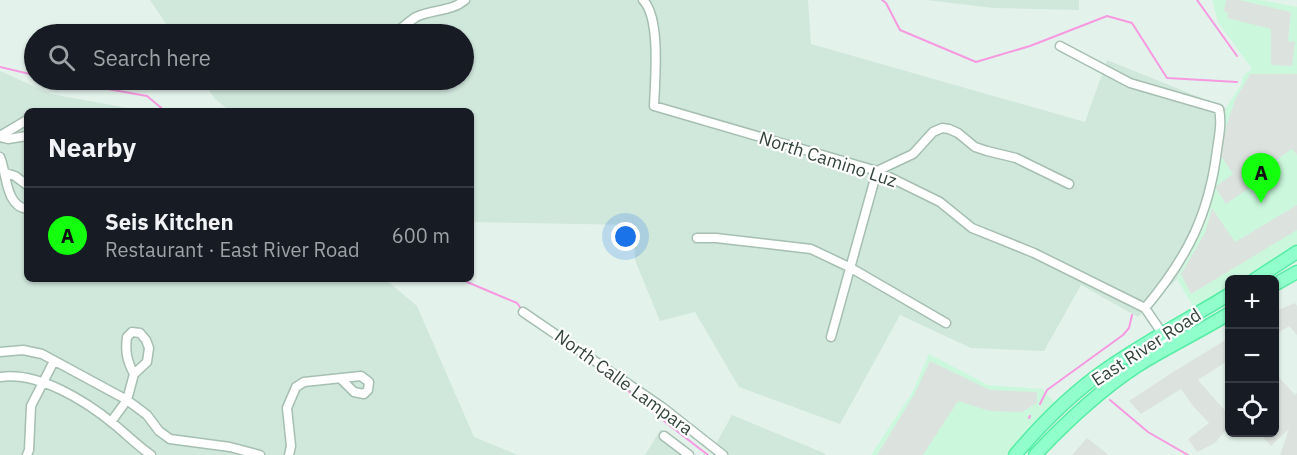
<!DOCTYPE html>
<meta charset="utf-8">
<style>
body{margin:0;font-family:"IBM Plex Sans",sans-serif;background:#242831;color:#f1f3f6}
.controls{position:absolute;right:18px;bottom:18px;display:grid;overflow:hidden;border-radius:9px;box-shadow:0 2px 4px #0004}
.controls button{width:54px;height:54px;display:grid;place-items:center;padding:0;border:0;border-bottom:2px solid #363941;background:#171b24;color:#f1f3f6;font:30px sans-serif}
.you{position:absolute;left:626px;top:237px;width:21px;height:21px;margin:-15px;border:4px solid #fff;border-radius:50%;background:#1a73e8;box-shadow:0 0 0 9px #1a73e833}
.badge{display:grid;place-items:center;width:39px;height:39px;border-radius:50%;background:#14ff0e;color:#111;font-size:20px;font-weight:700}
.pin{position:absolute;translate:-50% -50px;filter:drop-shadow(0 2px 3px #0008)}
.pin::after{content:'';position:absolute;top:32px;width:21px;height:18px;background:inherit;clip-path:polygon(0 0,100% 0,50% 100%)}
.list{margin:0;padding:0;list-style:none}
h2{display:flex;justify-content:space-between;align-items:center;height:78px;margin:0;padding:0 24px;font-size:26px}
h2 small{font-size:20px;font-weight:400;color:#9ea1a6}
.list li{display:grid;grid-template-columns:39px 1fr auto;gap:18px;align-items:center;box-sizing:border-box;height:96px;padding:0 24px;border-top:2px solid #363941}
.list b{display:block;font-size:22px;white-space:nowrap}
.list p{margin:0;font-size:20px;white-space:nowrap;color:#9ea1a6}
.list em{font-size:20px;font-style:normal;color:#9ea1a6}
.icon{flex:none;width:33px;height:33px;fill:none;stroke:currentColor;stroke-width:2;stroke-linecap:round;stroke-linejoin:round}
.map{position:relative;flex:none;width:1297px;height:455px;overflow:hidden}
.search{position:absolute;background:#171b24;box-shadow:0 2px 4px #0004;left:24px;top:24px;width:450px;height:66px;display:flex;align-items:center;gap:15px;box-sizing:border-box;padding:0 21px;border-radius:33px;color:#9ea1a6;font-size:22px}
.panel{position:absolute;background:#171b24;box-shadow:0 2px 4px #0004;left:24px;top:108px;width:450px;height:174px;border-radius:9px}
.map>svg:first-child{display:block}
.residential{fill:#d0e7dc}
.commercial{fill:#cbf8dd}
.parking{fill:#dce3df}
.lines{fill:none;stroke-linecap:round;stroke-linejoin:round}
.stream{stroke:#f699e0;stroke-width:2}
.minor-casing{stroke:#a5bfb1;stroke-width:11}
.primary-casing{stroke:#56eda5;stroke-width:15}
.minor{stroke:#fff;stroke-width:8}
.primary{stroke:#90ffcc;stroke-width:12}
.labels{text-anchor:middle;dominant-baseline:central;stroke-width:4.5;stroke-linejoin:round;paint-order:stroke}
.street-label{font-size:18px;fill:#33453b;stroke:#fff}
</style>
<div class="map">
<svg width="1297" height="455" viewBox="0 0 1297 455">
<rect width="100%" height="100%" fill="#e3f3eb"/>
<path class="residential" d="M150,0h658l3,44 274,78 22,-62 119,48 -14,90 -7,25 -28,56 -39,38 -57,-32 -37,66 -73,-3 -71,-33 -60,109 -101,-37 -44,-75 -35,9 -25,-61 -1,-35 -163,-3v-111h-241l-15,-12 -13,-19h262v-46h-291z
M927,0h152v10l-86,-2z
M0,71l51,23 93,17h-117v168h358l32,27 57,131 44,18h-518z
M732,415l92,38 2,2h-108l-6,-4z
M661,429l33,26h-49z"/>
<path class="commercial" d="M1212,0h49l36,7v240l-56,32 -11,1 -1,6 -35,22 -17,-29 29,-56 6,-25 14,-90 16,-25 1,-7 9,-7 -34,-47z
M929,354l59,31 54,4 13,14 -31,30 -18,22h-135l41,-62z"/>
<path class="parking" d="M1226,0h13l52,12 -3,29 7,1 -3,24 -21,-1v-36l-44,-11 1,-5 -4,-2z
M1250,74h47v81l-5,-6 -31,22 4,6 -39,27 -11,-17 18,-13 -12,-18 5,-29 9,-27z
M1297,205v25l-106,64 -10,-20 24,-41 7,-25 23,34z
M1295,303l2,3v29l-8,-9 -14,9v-24z
M1229,338v22l-31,20 31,35v11l-14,17 -18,9 -9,-13 21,-16 -17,-18 -11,-16 -40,25 -12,-13 44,-29z
M930,361l60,29 47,2v11l-15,9 -33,-1 -31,-10 -35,54h-46l38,-62z
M1275,373l20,22 2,-2v62h-17l9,-26 -18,17 -12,-13 15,-1z
M1087,438l22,17h-37z"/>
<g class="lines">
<path class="stream" d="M882,0l4,3 14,27 76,32 54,-16 77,-30 25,7 35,55 70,4
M1197,0l40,56
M0,67l34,8
M57,80l90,16 18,15
M465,279l2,3 50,21 5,7
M615,380l54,45 39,30
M1110,400l38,32 40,23
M1040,404l7,-14 76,-55 6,-7 3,-13
M1029,418l1,-2"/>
<g class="minor-casing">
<path id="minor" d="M643,0c18,18 12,80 11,106l223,65 63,31 32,26 62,25 111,55 17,25 7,14
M393,34c8,-5 15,-12 23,-17 16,-8 35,-5 49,-17
M1060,46l70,37 89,26c3,14 0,27 -2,41 -8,65 -30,108 -72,158
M307,80h12
M0,136l27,-16
M0,137l8,2 19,-3
M0,157c7,16 5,49 27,52
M6,173l9,3 12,9
M697,238h19l95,11 40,19 95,55
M523,312l139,95 61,48
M831,337l46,-166 36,-17 20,-22 9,-4 7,1 9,4 17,14 12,4 29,7 53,26
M0,352l23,-2 19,4 85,46 20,15 12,16 11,8 60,8 30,8
M0,377c38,-6 86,24 115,48 12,10 23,21 36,30
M111,422l16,-22 7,-26 13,-12 2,-14 -3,-8 -6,-7 -8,-1 -5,5c-2,15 0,24 7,37
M664,436l25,19
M27,455l2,-5 2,-44 23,-45
M289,455l2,-9 -4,-38 9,-21 8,-5 57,-6 8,6 -1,8 -4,4 -10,-2 -13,-13"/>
</g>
<g class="primary-casing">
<path id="primary" d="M1254,280l43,-28
M1274,285l23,-13
M1015,455c27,-32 58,-63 93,-87 39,-27 81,-49 122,-74
M1035,455c31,-33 64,-64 102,-89 30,-19 62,-34 93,-53"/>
</g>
<use href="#minor" class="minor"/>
<use href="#primary" class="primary"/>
</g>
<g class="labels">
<g class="street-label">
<text transform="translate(828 159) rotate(18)">North Camino Luz</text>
<text transform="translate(1146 347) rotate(-33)">East River Road</text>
<text transform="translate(624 382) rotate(36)">North Calle Lampara</text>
</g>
</g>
</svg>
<div class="controls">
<button>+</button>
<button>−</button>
<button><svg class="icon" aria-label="locate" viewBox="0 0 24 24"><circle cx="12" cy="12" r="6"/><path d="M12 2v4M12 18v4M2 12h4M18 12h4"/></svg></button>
</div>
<div class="you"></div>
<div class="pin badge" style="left:1261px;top:203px">A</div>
<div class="search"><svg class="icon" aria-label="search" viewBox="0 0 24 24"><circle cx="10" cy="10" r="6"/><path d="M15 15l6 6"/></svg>Search here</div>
<section class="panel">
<h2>Nearby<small></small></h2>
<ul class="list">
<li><span class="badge">A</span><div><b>Seis Kitchen</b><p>Restaurant · East River Road</p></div><em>600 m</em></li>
</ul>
</section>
</div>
